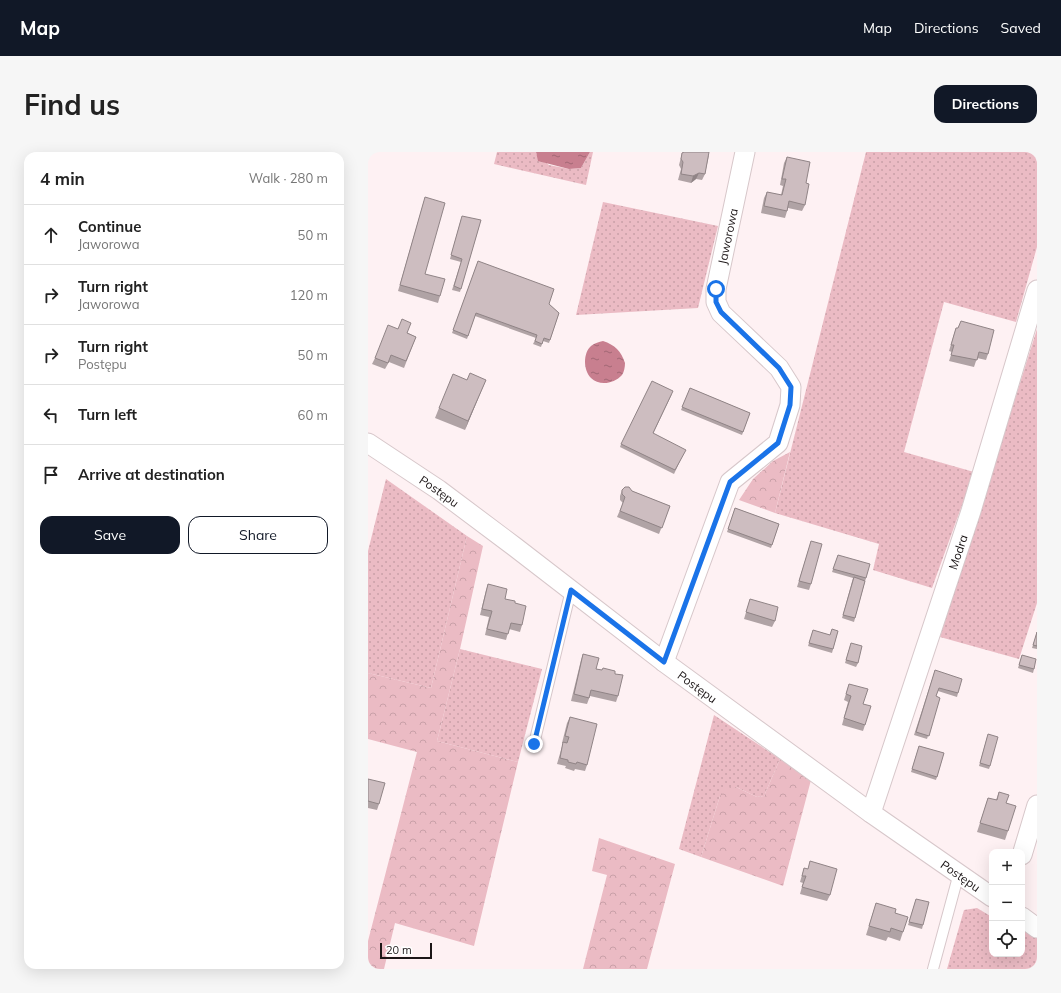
<!DOCTYPE html>
<meta charset="utf-8">
<style>
body{margin:0;font-family:Mulish,sans-serif;background:#f6f6f6;color:#222}
.controls{position:absolute;right:12px;bottom:12px;display:grid;overflow:hidden;border-radius:8px;box-shadow:0 4px 16px #0002}
.controls button{width:36px;height:36px;display:grid;place-items:center;padding:0;border:0;border-bottom:1px solid #e0e0e0;background:#fff;color:#222;font:20px sans-serif}
.scale{position:absolute;left:12px;bottom:10px;width:52px;box-sizing:border-box;padding-left:4px;border:2px solid #1c1617;border-top:0;font-size:11px;line-height:14px;white-space:nowrap;color:#1c1617;-webkit-text-stroke:3px #fff;paint-order:stroke}
.stop{position:absolute;width:12px;height:12px;margin:-9px;border:3px solid #1a73e8;border-radius:50%;background:#fff}
.stop.end{background:#1a73e8;border-color:#fff;box-shadow:0 1px 4px #0008}
.list{margin:0;padding:0;list-style:none}
h2{display:flex;justify-content:space-between;align-items:center;height:52px;margin:0;padding:0 16px;font-size:17px}
h2 small{font-size:13px;font-weight:400;color:#767676}
.list li{display:grid;grid-template-columns:26px 1fr auto;gap:12px;align-items:center;box-sizing:border-box;height:60px;padding:0 16px;border-top:1px solid #e0e0e0}
.list b{display:block;font-size:15px;white-space:nowrap}
.list p{margin:0;font-size:13px;white-space:nowrap;color:#767676}
.list em{font-size:13px;font-style:normal;color:#767676}
.actions{display:flex;gap:8px;padding:12px 16px}
.actions a{flex:1;padding:9px 0;border:1px solid #111827;border-radius:12px;text-align:center;font-size:14px;color:#111827}
.actions .main{background:#111827;color:#fff}
.icon{flex:none;width:22px;height:22px;fill:none;stroke:currentColor;stroke-width:2;stroke-linecap:round;stroke-linejoin:round}
.map{position:relative;flex:none;width:669px;height:817px;overflow:hidden;border-radius:12px}
header{display:flex;align-items:center;gap:24px;box-sizing:border-box;height:56px;padding:0 20px;background:#111827;color:#fff}
header strong{font-size:19px}
nav{display:flex;gap:22px;margin-inline-start:auto;font-size:14px}
.intro{display:flex;align-items:center;justify-content:space-between;box-sizing:border-box;height:96px;padding:0 24px}
h1{margin:0;font-size:28px}
.button{padding:10px 18px;border-radius:12px;background:#111827;color:#fff;font-size:14px;font-weight:700}
main{display:flex;gap:24px;padding:0 24px}
aside{flex:1;background:#fff;border-radius:12px;box-shadow:0 4px 16px #0002}
.map>svg:first-child{display:block}
.grass{fill:url(#grass-dots)}
.forest{fill:url(#forest-crowns)}
.water{fill:url(#water-ripples)}
.lines{fill:none;stroke-linecap:round;stroke-linejoin:round}
.lane-casing{stroke:#d7c7ca;stroke-width:12}
.street-casing{stroke:#d7c7ca;stroke-width:21}
.lane{stroke:#fff;stroke-width:10}
.street{stroke:#fff;stroke-width:19}
.wall{fill:#b0a3a5}
.shaded-wall{fill:#908486}
.building{fill:#cdbdc0;stroke:#908486}
.route{stroke:#1a73e8;stroke-width:5}
.labels{text-anchor:middle;dominant-baseline:central;stroke-width:3.5;stroke-linejoin:round;paint-order:stroke}
.street-label{font-size:12px;fill:#1c1617;stroke:#fff}
</style>
<header>
<strong>Map</strong>
<nav><a>Map</a><a>Directions</a><a>Saved</a></nav>
</header>
<div class="intro"><h1>Find us</h1><a class="button">Directions</a></div>
<main>
<aside>
<h2>4 min<small>Walk · 280 m</small></h2>
<ul class="list">
<li><svg class="icon" aria-label="ahead" viewBox="0 0 24 24"><path d="M12 20V5M6 11l6-6 6 6"/></svg><div><b>Continue</b><p>Jaworowa</p></div><em>50 m</em></li>
<li><svg class="icon" aria-label="right" viewBox="0 0 24 24"><path d="M7 20v-9h11M14 6l5 5-5 5"/></svg><div><b>Turn right</b><p>Jaworowa</p></div><em>120 m</em></li>
<li><svg class="icon" aria-label="right" viewBox="0 0 24 24"><path d="M7 20v-9h11M14 6l5 5-5 5"/></svg><div><b>Turn right</b><p>Postępu</p></div><em>50 m</em></li>
<li><svg class="icon" aria-label="left" viewBox="0 0 24 24"><path d="M17 20v-9H6M10 6l-5 5 5 5"/></svg><div><b>Turn left</b></div><em>60 m</em></li>
<li><svg class="icon" aria-label="arrive" viewBox="0 0 24 24"><path d="M6 21V4h12l-3 4 3 4H6"/></svg><div><b>Arrive at destination</b></div></li>
</ul>
<div class="actions"><a class="main">Save</a><a>Share</a></div>
</aside>
<div class="map">
<svg width="669" height="817" viewBox="0 0 669 817">
<defs>
<pattern id="grass-dots" width="8" height="8" patternUnits="userSpaceOnUse"><rect width="8" height="8" fill="#ebbbc4"/><path d="M2 2h.1M6 6h.1" fill="none" stroke="#c9a0a8" stroke-width="1.8" stroke-linecap="round"/></pattern>
<pattern id="forest-crowns" width="20" height="18" patternUnits="userSpaceOnUse"><rect width="20" height="18" fill="#ebbbc4"/><path d="M2 6a3 3 0 1 1 6 0M12 15a3 3 0 1 1 6 0" fill="none" stroke="#c9a0a8"/></pattern>
<pattern id="water-ripples" width="26" height="14" patternUnits="userSpaceOnUse"><rect width="26" height="14" fill="#c87f8f"/><path d="M2 4q2-2 4 0t4 0M15 11q2-2 4 0t4 0" fill="none" stroke="#a26774"/></pattern>
</defs>
<rect width="100%" height="100%" fill="#fef1f3"/>
<path class="grass" d="M129,0h39v2l13,11 20,4 12,-1 9,-16h3l-7,33 -92,-21z
M498,0h171v95l-21,75 -72,-20 -40,150 70,20 -42,116 -59,-18 6,-26 -104,-31z
M235,50l115,24 -20,82 -122,7z
M669,177v274l-18,56 -79,-22z
M18,327l81,57 -36,152 -63,-15v-122z
M92,497l82,20 -24,93 -81,-21z
M346,563l66,44 -16,37 -7,1 -21,-10 -16,9 -19,61 -22,-8z
M609,756l15,9v37h30v-27l15,11v31h-90l17,-59z"/>
<path class="forest" d="M422,300l-15,61 -36,-13 14,-21 20,-18z
M99,384l16,10 -23,103 -23,92 81,21 -44,184 -79,-23 -11,46h-16v-28l49,-189 -49,-13v-66l63,15z
M412,607l31,21 -28,106 -82,-29 19,-61 6,-9h10l21,10 7,-1z
M231,686l76,26 -28,105h-64l24,-94 -15,-4z"/>
<path class="water" d="M168,0h54l-9,16 -12,1 -31,-8z
M235,189c12,4 18,10 22,22 0,4 -1,9 -3,12 -8,9 -23,11 -31,3 -8,-8 -8,-25 0,-32 4,-3 8,-4 12,-5z"/>
<g class="lines">
<g class="lane-casing">
<path id="lane" d="M166,592l37,-154
M565,817l26,-96"/>
</g>
<g class="street-casing">
<g id="street">
<path id="s1" d="M0,291l71,47 76,57 149,115 207,151 121,84"/>
<path id="s2" d="M296,510l66,-180 48,-39 12,-38 1,-18 -12,-19 -58,-55 -5,-11v-13l29,-137"/>
<path id="s3" d="M503,661l100,-302 66,-221"/>
<path d="M654,703l15,-50"/>
<path d="M654,765l15,11"/>
</g>
</g>
<use href="#lane" class="lane"/>
<use href="#street" class="street"/>
</g>
<path class="wall" d="M316,0l25,4v-1l-4,19 -3,6 -6,-1 -5,4 -13,-3 3,-11 -2,-4 3,-12z
M419,5l19,26 -1,22 -3,6 -14,-3 -3,10 -24,-5 3,-15 3,-6 14,3 2,-9 -3,-1 4,-22z
M57,45v77l15,22 -2,7 -40,-12z
M93,67l20,1 -21,72 -8,-2 9,-28 -11,-3z
M110,109l71,43 10,9 -10,30 -6,-2 -2,6 -8,-3 3,-6 -61,-22 -8,23 -15,-6z
M593,169l27,33 -2,6 -9,-2 -3,9 -25,-6 3,-9 -3,-1 5,-17 2,-6h2z
M40,181l8,4 -12,31 -15,-6 -4,7 -13,-5 3,-6z
M99,228h19l-21,50 -30,-12 4,-10z
M322,236l60,25 -8,22 -61,-25z
M304,242l-19,40 31,19 -10,21 -54,-27 1,-3z
M254,338l10,1 38,15 -11,28 -42,-17 6,-14 -3,-3v-4z
M367,356l44,16 -8,24 -44,-16z
M443,389v43l-2,6 -12,-3z
M470,403l28,23 -12,44 -12,-4 11,-40 -21,-6z
M120,432l17,15 17,26 -2,7 -11,-3 -3,11 -21,-5 4,-18 -9,-2 6,-25z
M382,447l25,22 -3,6 -28,-8z
M445,478l17,5 8,-4 -6,22 -24,-7z
M669,480v17l-5,-1z
M482,494l8,17 -2,4 -11,-4z
M215,502l13,15 19,5 3,22 -2,6 -26,-6 -3,8 -16,-3 10,-41z
M654,503l12,14 -1,4 -15,-5z
M567,518l23,23 -1,4 -19,-6 -2,5 4,2 -13,41 -13,-4z
M481,532l14,20 2,21 -2,6 -21,-6 6,-23 -4,-2z
M202,565l17,48 -2,6 -10,-2 -1,2 -9,-3 1,-2 -9,-2 6,-21h-1l5,-20z
M619,585l3,29 -1,3 -10,-3z
M551,594l25,7 -8,27 -25,-8z
M0,627l11,25 -2,6 -9,-2z
M631,640l7,11 2,28 -3,9 -28,-8 11,-34 8,2z
M436,716l26,27 -3,6 -27,-7 3,-11 -3,-1z
M547,750l8,23 -1,4 -14,-4z
M508,751l19,10 8,19 -3,9 -12,-4 -2,4 -20,-6z"/>
<path class="shaded-wall" d="M331,21l-3,6 -5,4 2,-7z
M118,228l-4,9 -17,41 3,-9z"/>
<path class="building" d="M316,0h25l-4,22 -6,-1 -6,3 -12,-2 2,-12 -2,-3 1,-6z
M419,5l23,5 -4,21 3,1 -4,21 -16,-4 -2,10 -23,-5 3,-14 15,3 4,-16h-4z
M57,45l20,6 -20,71 20,5 -5,17 -40,-11z
M94,64l19,4 -20,69 -7,-3 8,-27 -11,-4z
M110,109l76,28 -5,15 10,9 -9,27 -6,-2 -2,6 -7,-3 2,-6 -61,-22 -8,23 -15,-6z
M34,167l9,4 -4,10 9,4 -10,24 -15,-6 -3,8 -13,-5 13,-33 10,4z
M593,169l33,9 -6,24 -9,-2 -2,8 -26,-5 3,-10h-3l5,-17h2z
M102,221l16,7 -18,41 -29,-13 14,-34 14,6z
M284,229l21,10 -20,42 33,17 -11,20 -54,-26z
M322,236l60,25 -7,19 -61,-25z
M257,335h4l3,4 38,15 -8,22 -42,-17 5,-14 -3,-3v-4z
M367,356l44,16 -7,21 -44,-16z
M443,389l11,3 -11,40 -12,-3z
M470,403l32,9 -4,14 -33,-9z
M486,425l11,4 -10,37 -12,-3z
M120,432l19,5 -2,10 10,2v2l11,3 -4,19 -11,-2 -3,11 -21,-5 5,-18 -10,-2z
M382,447l28,8 -3,14 -29,-9z
M464,477l6,2 -5,18 -24,-6 4,-13 17,5z
M669,480v14l-4,-1z
M483,491l11,3 -4,17 -12,-3z
M215,502l16,4 -3,11 6,1 1,-2 12,3v3l8,1 -5,21 -27,-6 -2,8 -15,-4z
M654,503l14,4 -2,10 -15,-4z
M567,518l27,9 -4,14 -19,-5 -3,8 4,2 -11,38 -13,-4z
M481,532l19,5 -5,15 8,2 -6,19 -21,-7 7,-22 -5,-2z
M202,565l27,7 -10,41 -10,-3 -1,2 -8,-2v-2l-8,-2 3,-16 4,1 2,-6 -4,-1z
M620,582l10,3 -8,29 -10,-3z
M551,594l25,7 -7,24 -25,-8z
M0,627l17,4 -6,21 -11,-3z
M631,640l10,3 -3,8 10,3 -8,25 -28,-8 8,-25 9,2z
M442,709l27,8 -7,26 -28,-8 4,-11h-4l2,-8 4,1z
M548,747l13,3 -6,23 -14,-3z
M508,751l20,6 -1,4 13,4 -5,15 -12,-4 -1,4 -21,-6z"/>
<g class="lines">
<path class="route" d="M166,592l37,-154 93,72 66,-180 48,-39 12,-38 1,-18 -12,-19 -58,-56 -5,-10v-13"/>
</g>
<g class="labels">
<g class="street-label">
<text stroke="none"><textPath href="#s2" startOffset="493">Jaworowa</textPath></text>
<text stroke="none"><textPath href="#s1" startOffset="86">Postępu</textPath></text>
<text stroke="none"><textPath href="#s3" startOffset="275">Modra</textPath></text>
<text stroke="none"><textPath href="#s1" startOffset="410">Postępu</textPath></text>
<text stroke="none"><textPath href="#s1" startOffset="734">Postępu</textPath></text>
</g>
</g>
</svg>
<div class="controls">
<button>+</button>
<button>−</button>
<button><svg class="icon" aria-label="locate" viewBox="0 0 24 24"><circle cx="12" cy="12" r="6"/><path d="M12 2v4M12 18v4M2 12h4M18 12h4"/></svg></button>
</div>
<div class="scale">20 m</div>
<div class="stop" style="left:348px;top:137px"></div>
<div class="stop end" style="left:166px;top:592px"></div>
</div>
</main>
